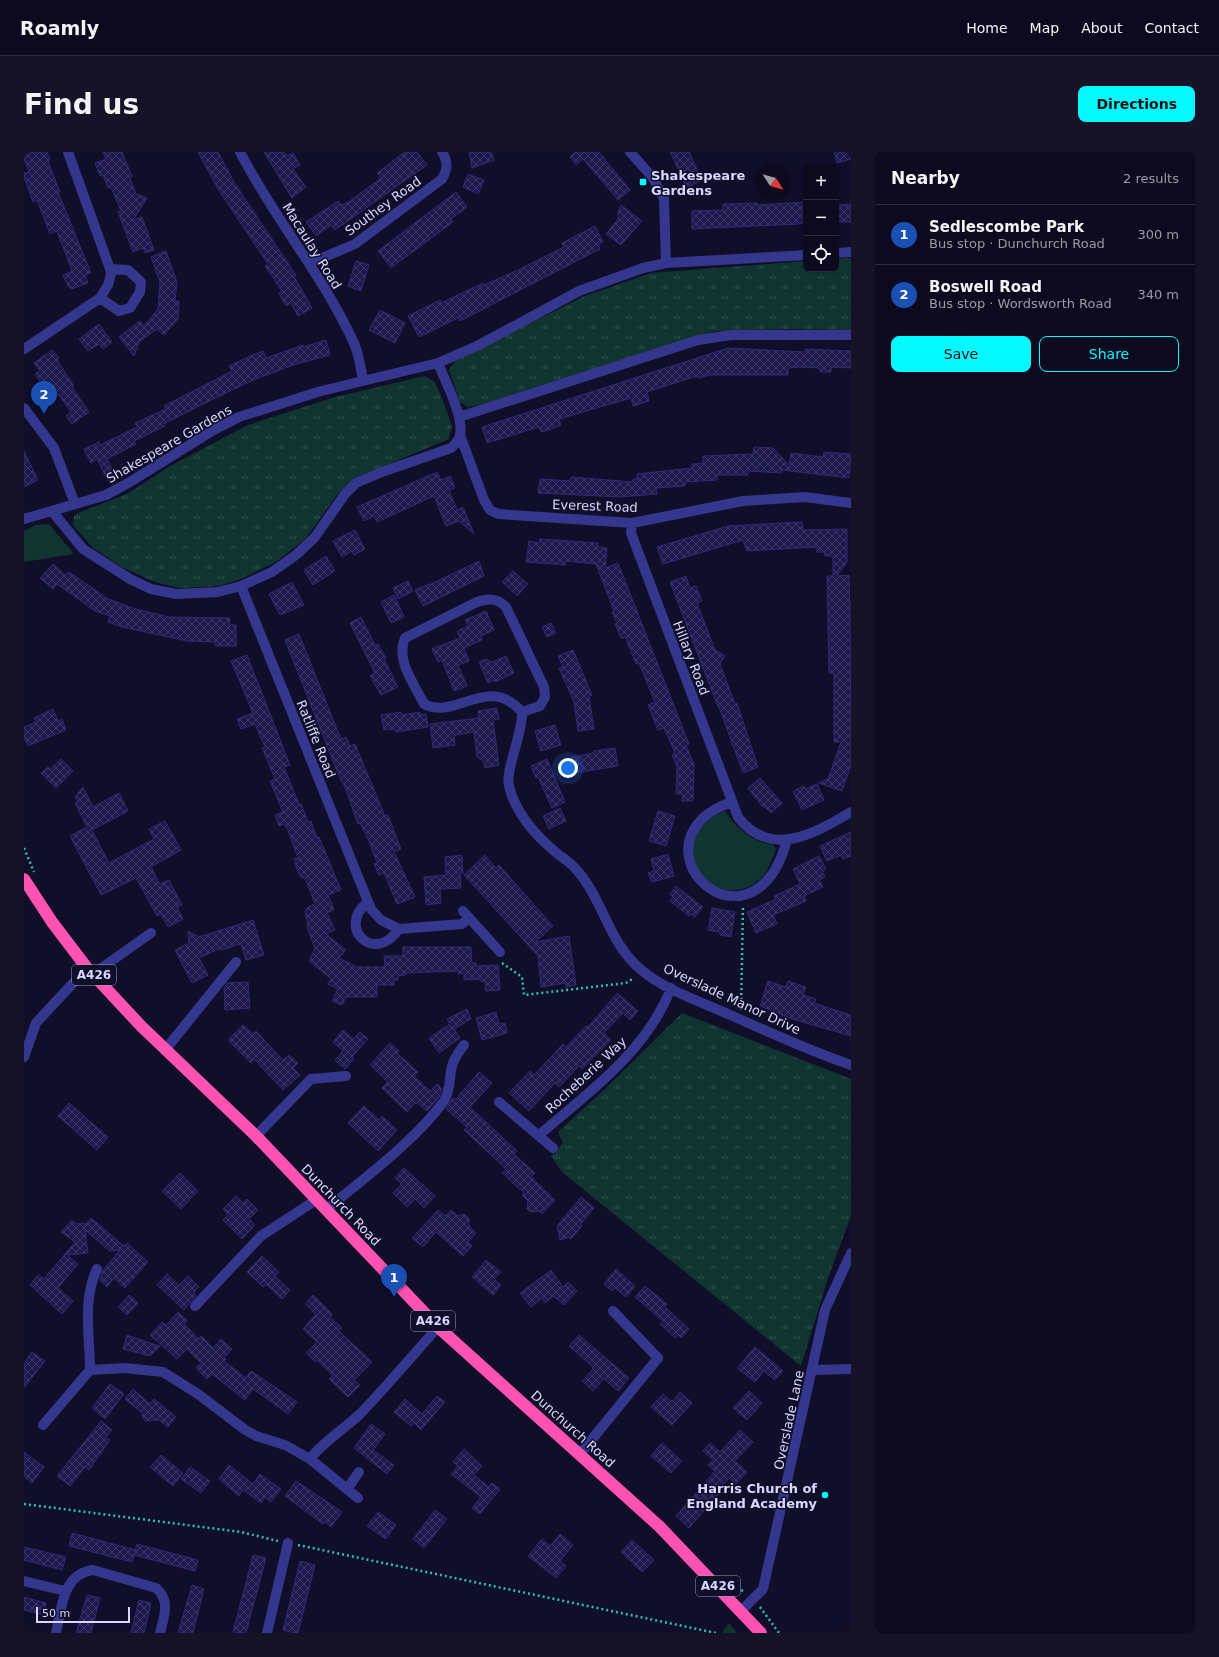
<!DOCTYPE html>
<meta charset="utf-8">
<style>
body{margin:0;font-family:"DejaVu Sans",sans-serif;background:#161329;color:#f1f3f6}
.controls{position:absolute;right:12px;top:12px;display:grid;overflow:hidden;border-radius:8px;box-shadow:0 1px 3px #0004}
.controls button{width:36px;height:36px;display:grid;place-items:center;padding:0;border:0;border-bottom:1px solid #2d2b3e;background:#0d0a20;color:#f1f3f6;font:20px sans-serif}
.compass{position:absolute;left:731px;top:12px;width:36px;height:36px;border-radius:50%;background:#0d0a20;box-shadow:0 1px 3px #0004;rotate:126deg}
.scale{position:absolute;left:12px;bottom:10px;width:94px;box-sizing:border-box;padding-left:4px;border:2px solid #d8d7ff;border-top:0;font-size:11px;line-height:14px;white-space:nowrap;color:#d8d7ff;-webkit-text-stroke:3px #110e2a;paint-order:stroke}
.you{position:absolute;left:544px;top:616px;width:14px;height:14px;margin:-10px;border:3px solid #fff;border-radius:50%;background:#1a73e8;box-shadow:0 0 0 6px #1a73e833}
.badge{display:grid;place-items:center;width:26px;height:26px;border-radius:50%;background:#03f8ff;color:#fff;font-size:13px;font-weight:700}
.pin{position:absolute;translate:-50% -33px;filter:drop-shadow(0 1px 2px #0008)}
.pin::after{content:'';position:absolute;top:21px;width:14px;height:12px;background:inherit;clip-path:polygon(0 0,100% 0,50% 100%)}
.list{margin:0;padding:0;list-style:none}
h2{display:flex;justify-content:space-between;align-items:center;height:52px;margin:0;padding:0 16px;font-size:17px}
h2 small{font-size:13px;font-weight:400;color:#9a9aa5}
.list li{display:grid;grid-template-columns:26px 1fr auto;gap:12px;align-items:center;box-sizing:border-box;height:60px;padding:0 16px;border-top:1px solid #2d2b3e}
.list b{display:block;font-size:15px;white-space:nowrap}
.list p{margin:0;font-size:13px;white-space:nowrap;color:#9a9aa5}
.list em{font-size:13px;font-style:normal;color:#9a9aa5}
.actions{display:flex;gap:8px;padding:12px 16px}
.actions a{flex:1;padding:9px 0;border:1px solid #03f8ff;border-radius:8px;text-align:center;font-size:14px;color:#03f8ff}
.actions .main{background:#03f8ff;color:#111}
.icon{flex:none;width:22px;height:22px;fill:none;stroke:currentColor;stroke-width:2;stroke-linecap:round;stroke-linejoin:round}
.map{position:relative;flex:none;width:827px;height:1481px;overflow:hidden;border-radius:8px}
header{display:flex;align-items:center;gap:24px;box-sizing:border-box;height:56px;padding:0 20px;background:#0d0a20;border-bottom:1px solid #2d2b3e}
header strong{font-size:19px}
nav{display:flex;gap:22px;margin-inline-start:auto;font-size:14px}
.intro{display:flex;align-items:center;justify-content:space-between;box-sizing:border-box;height:96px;padding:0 24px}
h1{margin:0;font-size:28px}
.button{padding:10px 18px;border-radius:8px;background:#03f8ff;color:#111;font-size:14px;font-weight:700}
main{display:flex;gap:24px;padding:0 24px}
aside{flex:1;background:#0d0a20;border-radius:8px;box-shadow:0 1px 3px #0004}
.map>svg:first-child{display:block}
.green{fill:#103531}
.park{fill:url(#park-tufts)}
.building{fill:url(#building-cross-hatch);stroke:#32287b}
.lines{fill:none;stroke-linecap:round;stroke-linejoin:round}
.path{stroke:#24c6b1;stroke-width:2.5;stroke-dasharray:2 3;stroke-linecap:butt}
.minor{stroke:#34378d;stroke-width:10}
.highway{stroke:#ff52b1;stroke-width:12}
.poi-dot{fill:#03f8ff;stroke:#110e2a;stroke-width:1.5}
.labels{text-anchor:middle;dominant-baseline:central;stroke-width:3;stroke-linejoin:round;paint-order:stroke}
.shield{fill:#110e2a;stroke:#9c9bbf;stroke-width:1}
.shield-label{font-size:12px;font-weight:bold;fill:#d8d7ff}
.poi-label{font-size:13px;font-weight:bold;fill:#d8d7ff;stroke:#110e2a;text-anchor:start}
.street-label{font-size:13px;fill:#d8d7ff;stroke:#110e2a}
</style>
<header>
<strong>Roamly</strong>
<nav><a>Home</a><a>Map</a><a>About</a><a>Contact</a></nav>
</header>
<div class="intro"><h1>Find us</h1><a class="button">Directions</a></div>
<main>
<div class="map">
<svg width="827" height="1481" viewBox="0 0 827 1481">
<defs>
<pattern id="park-tufts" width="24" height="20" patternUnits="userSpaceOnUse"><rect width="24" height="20" fill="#103531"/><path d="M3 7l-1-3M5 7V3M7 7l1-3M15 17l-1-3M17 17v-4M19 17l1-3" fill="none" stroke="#325250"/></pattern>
<pattern id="building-cross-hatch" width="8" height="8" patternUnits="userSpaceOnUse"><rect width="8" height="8" fill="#1f184d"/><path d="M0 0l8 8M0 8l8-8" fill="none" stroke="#3f3968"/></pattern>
</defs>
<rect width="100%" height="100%" fill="#110e2a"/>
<path class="green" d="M25,372l25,30 -50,8v-31l11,-6z
M701,659c11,17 28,32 49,34l2,5c-4,8 -7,19 -12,25 -48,50 -110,-35 -39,-64z
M705,1471l8,10h-15z"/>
<path class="park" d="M827,106v72l-67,-1 -69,2 -236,74 -12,2 -7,-5 -11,-32 8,-11 128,-63 66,-23 155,-12v8h30v-10z
M401,224l10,6 7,16 10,28 -3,13 -96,40 -17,17 -30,42 -30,24 -38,18 -19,6 -40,2 -24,-6 -33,-15 -29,-19 -20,-23 1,-9 9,-5 44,-17 45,-29 76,-40 87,-28z
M658,861l169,66v137l-23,62 -27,88 -239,-194 -11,-16 12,-13 -5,-11 45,-41z"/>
<path class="building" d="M0,0h23l3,8 -2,1 12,31h-2l33,81 -6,2 3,8 -16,6 -4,-3 -5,-11 9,-4 -15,-40 -7,3 -13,-34 -4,2 -9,-25v-4l5,-1 -5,-13z
M79,0h19l10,25 -2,1 6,16 11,4 -14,22 9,-3 12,33 -9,3 -2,-5 -10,4 -15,-40 3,-1 -10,-24 -3,1 -5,-13 -3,1 -5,-13 11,-4z
M174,0h20l16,30 62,93 -2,1 18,32 -14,8 -7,-13 -5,3 -7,-13 3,-2 -17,-25 3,-2 -50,-75z
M240,0h20l3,4 6,-3 7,12 -7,4 13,18 -14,11z
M381,0h12l10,13 -92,65 -4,-5 -15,11 -10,-14 32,-21 3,4 6,-2 34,-25 -4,-5z
M445,0h22l3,8 -22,8z
M551,0h24l31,38 -12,10 -35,-41 -7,6 -6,-8z
M646,0h19l13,28 -15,8z
M810,0h17v7l-14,4z
M444,22l16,6 -6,14 -15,-7z
M432,40l11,15 -16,12 2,3 -62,46 -13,-17z
M782,50v21h-8l1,1 -107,5v-18l31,-1v-6l34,-1v2z
M827,52v18h-13v-17z
M597,53l21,16 -21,24 -15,-11 12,-15v-7z
M571,74l8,16 -5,2 2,5 -140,72 -2,-3 -39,19 -11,-21 32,-16 1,3 42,-20 1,2 34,-15 46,-23 -2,-4z
M142,99l11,31 -2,19h4l-1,18 -14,16 -7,-6 -18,13 -5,14 -15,-19 21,-16 4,5 14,-17 2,-27 -9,-25z
M332,109l13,4 -8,26 -13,-5z
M356,158l25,13 -10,20 -26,-13z
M75,172l13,18 -9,7 -4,-5 -11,7 -9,-12z
M302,188l4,15 -37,10 -42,16 -56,27 -31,16 1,2 -31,15 2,3 -29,15 9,17 -8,5 -11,-22 -6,4 -7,-14 15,-7 1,3 37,-18 -2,-4 31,-14 -2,-3 68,-35 -3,-5 19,-9 15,-6 3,7 37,-13v2z
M704,196l77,4v-3l46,2v17l-20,-1v5h-11v-4l-21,-1 -11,1v7h-78l-12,3 -1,-2 -50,16 2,9 -16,5 -2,-8 -72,21 2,6 -9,4 -11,3 -2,-5 -52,16 -5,-16z
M28,198l7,8 -2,2 17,26 -2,1 17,25 -17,12 -6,-8 5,-4 -12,-17 -2,1 -5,-8 -5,3 -12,-17 5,-3 -6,-8z
M730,295l19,1 16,17 2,-12 32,4 1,-5 27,2 -2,24 -67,-8v3l-34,-2v4h-31v5l-32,2v4l-29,2 1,6 -37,3 -82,-4 2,-14 30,2 1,-4 62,5v-3h4v-5l55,-6v-4l11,-1v-7l50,-2z
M0,299l14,29 -14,7z
M413,320l4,8 9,-4 5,12 -6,2 8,20 6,-3 11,27 -15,-13 -13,5 -12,-30 -57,26 -3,-6 -10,5 -7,-14z
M778,370l1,8 44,-1v33l-10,14 12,-1 1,33 1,157 -9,26 -23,-8 9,-4 13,-37h-7v-69h-5l-2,-97h6v-20h-8l-1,-4h-7v-5l-70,4 -4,-11 -80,24 -6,-17 71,-21z
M331,378l10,19 -11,6 -2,-4 -10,6 -9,-16z
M516,387l58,4v4l9,1 -2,20 13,-5 71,181 -3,1 8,20 -1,36h-11l1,-7h-7l1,-27 -5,-12 3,-2 -11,-25 -6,2 -10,-25 7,-3 -16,-39 -3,1 -11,-27 -4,1 -6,-14 2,-1 -5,-11 2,-1 -18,-47 -31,-3v4l-39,-3 3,-21 10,2z
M302,404l9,15 -22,14 -9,-15z
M455,409l5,15 -61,30 -8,-16 14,-6v1z
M29,412l12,11 4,-3 39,27 28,10 33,8 61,1 -1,7h7v21h-21v-4l-28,-1 -65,-14 -14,-5 2,-6 -15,-5 -38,-27 -4,5 -13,-11z
M489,419l15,13 -11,12 -15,-14z
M662,424l4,12 6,-2 6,15 -5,2 18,47 10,6 -5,8 15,40 2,-1 21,64 -15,6 -24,-66h-1l-48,-125z
M384,429l5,10 -15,8 -5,-11z
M268,430l12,23 -24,10 -11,-21z
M370,443l10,22 -13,6 -10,-21z
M462,459l8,19 -13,6 1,4 -18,8 5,13 -11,4 9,21 -13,5 -12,-31 -4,2 -6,-13 28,-11 -3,-7 11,-5 -3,-6z
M337,465l14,28 3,-1 8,14 -2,1 14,28 -17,8 -11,-19 5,-3 -25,-50z
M527,471l5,10 -9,4 -5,-10z
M275,482l39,98 4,7 4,-2 4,9 5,-2 30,72 3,-1 13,34 -7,3 21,45 -18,7 -13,-31 -5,2 -5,-11 3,-1 -8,-22 -9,-18 -2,1 -13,-37 -6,-11 -54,-136z
M549,498l19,45 -3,1 5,33 -16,2 -4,-29 -15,-34 4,-1 -5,-11z
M223,503l43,110 -6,2 15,37h2l7,18 3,-1 6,17 2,-1 22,53 -13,5 6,15 -7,3 8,17 -9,4 20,16 -7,8 18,9h28l-1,-11h19v-9h68l1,16h4v3l22,-1 2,25 -14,1 -1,-10h-5v-2l-16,1v-7l-6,1v-3l-53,2 1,2 -8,1v4h-4v5h-17v12h-31l-4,8 -10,-4 6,-12 -10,-5 3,-5 -22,-18 6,-12 -8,-22h1l-3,-16 3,-4 7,-3 -10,-26 -4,-1 -4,-7 -3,-11 4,-1 -11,-30 -3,-4 -5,2 -4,-11 8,-3 -13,-31 5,-2 -13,-31 3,-1 -10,-23 -14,5 -4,-10 16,-6 -22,-52z
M482,504l8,17 -19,9 -1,-2 -6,3 -9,-21 7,-3 6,3z
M473,556l2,11 -6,1 6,45 -14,3 -1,-6 -7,-5 -3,-25 -20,3 1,10 -22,3 -3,-24 49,-6 -1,-7z
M29,557l5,12 4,-2 4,11 -38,16 -4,-9v-10l12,-5 -2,-4z
M377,560v3l19,-3v3l6,-1 2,13 -32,5 -1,-3 -11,1 -3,-15z
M531,573l6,20 -20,6 -6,-20z
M591,596l3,18 -44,7 -3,-16 23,-4v-2z
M37,607l12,12 -17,17 -15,-15 7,-6 2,2z
M523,607l18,43 -13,6 -14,-31 -2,1 -5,-12z
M736,626l22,25 -11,10 -7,-7 -1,1 -15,-19z
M793,632l7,16 -22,10 -9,-19 11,-5 1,3z
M59,635l10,20 26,-14 9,18 -36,19 17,33 45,-24 -5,-10 16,-8 16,29 -30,17 9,17 9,-4 13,25 -5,2 6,12 -15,8 -7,-13 -4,2 -21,-38 -35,17 -31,-59 17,-9 -12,-24 3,-1 -3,-5z
M536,656l6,13 -17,8 -6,-13z
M634,659l17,5 -9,30 -17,-5z
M827,680v24l-8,3 -2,-4 -14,6 -7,-15z
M644,702l6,22 -22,6 -4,-9 6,-2 -3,-12z
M438,703l1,19 -3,-4 1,18 -21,1 1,14 -15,2 -2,-28 22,-2 -1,-18z
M461,703l11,13 3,-3 54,61 -18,16 34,-6 7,49 -10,2v-4l-25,4 -3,-31 -74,-81z
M795,704l7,13 -4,2 3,6 -6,3 4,7 -19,9 2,5 -33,14 4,9 -21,9 -9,-21 29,-13 -2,-3 26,-12 -7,-15z
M652,734l27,21 -8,10 -4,-3 -2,2 -19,-15 3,-4 -3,-3z
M688,756l23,4 -4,25 -11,-2v-3l-12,-2z
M229,768l11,35 -18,5 -5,-16 -20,6v-2l-22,10 9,17 -16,8 -17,-33 14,-7 -1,-12 11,6z
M744,829l18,6 2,-6 18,6 -3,8 13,4 -2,4 37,12v21l-59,-17 -32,-13z
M224,830l2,26 -25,2 -1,-22 3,-5z
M593,841l21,18 -8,9 -7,-7 -19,20 7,7 -29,29 -3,-3 -20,21 -4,-4 -26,28 -20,-18 21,-22 4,4 29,-31 3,3 20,-21 2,1z
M443,857l4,10 -17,10 6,9 -21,15 -10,-15 21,-14 -3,-5z
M472,860l3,12 6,-1 2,10 -25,7 -6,-22z
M219,873l10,9 3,-3 27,29 6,-5 9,8 -5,5 7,7 -17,15 -29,-31 -3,4 -23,-23z
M319,878l10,9 7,-7 8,7 -16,18 2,2 -9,10 -10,-9 8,-9 -10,-9z
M366,891l9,8 -2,2 21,19 -4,4 16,15 7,-7 5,5 -3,8 -12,14 -11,-9 -9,10 -25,-24 6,-6 -18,-17z
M455,920l13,11 -22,24 47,44 -3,3 21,19 -4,4 24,23 -13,14 -3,-3 -8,1 -4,-3 1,-8 -6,-6 2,-2 -22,-20 4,-4 -42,-39 3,-3 -21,-18 7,-11 2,2z
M45,951l39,34 -11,13 -39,-34z
M340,954l15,14 3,-4 15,14 -19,21 -30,-28z
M380,1016l31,28 -11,12 -9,-9 -8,8 -14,-14 9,-9 -7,-6z
M156,1021l18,18 -17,18 -19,-18z
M212,1044l7,7 4,-4 11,11 -9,9 6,6 -13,14 -19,-19 5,-6 -5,-5z
M557,1045l13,11 -14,17 2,1 -11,13 -2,-2 -9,3 -3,-14z
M414,1058l7,6 6,-6 7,6 6,-2 5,4v8l7,7 -8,9 4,4 -9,10 -27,-24 -13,15 -11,-9z
M67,1066l33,28 3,-3 21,19 -23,26 -11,-10 -7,9 -7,-7 3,-10 17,-20 -10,1 -25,-21 3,23 -21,2 11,9 -20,24 15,13 -11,13 -32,-29 8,-10 6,4 31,-37 -14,-10 11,-12 4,4 9,-1v2z
M238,1104l17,16 -4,4 15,14 -8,9 -16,-15 -3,3 -16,-15z
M462,1108l15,12 -7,7 7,6 -8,10 -21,-18z
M592,1117l19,17 -9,11 -11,-9 -3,3 -8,-7z
M527,1118l12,17 5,-5 9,9 -13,14 -11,-9 -8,7 -3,-5 -11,9 -11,-14z
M143,1122l12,11 9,-9 11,11 -6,6 3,2 -12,15 -27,-25z
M621,1134l22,18 -2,3 24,22 -8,9 -3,-3 -3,3 -15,-14 3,-3 -28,-24z
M105,1143l9,8 -11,12 -9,-8z
M289,1143l19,19 -2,3 12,11 -3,3 33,31 -18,18 6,5 -12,12 -19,-18 4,-3 -16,-16 -2,2 -9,-9 11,-11 -14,-13 13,-15 -11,-10z
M154,1160l9,8 -3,4 15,15 2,-3 12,12 8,-9 11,10 -8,9 2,1 -2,2 22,17 5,-7 46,31 -9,12 -35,-25 -8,11 -33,-26 -5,5 -11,-11 5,-5 -14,-14 -10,10 -27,-24 12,-13 4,3z
M103,1183l20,7 13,4 -10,10 -27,-7z
M555,1183l50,43 -11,13 -14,-12 -11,12 -11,-10 12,-13 -25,-22z
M731,1195l28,24 -8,9 -11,-9 -9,11 -18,-14z
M8,1200l13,9 -21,27v-25z
M86,1232l14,10 -19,25 -13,-11z
M109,1237l17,15 4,-5 22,18 -8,10 -9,-7 -13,1 -3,-3 -1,-5 -17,-14z
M725,1239l13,12 -15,17 -14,-12z
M656,1240l12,11 -20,22 -21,-18 12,-13 9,8z
M413,1244l8,6 -24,28 -7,-7 -3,3 -17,-14 11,-13 17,15z
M77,1269l11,9 -6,7 4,3 -21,30 -4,-3 -15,19 -13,-10z
M347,1272l14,10 -12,16 21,15 -7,9 -33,-26z
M716,1278l13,12 -18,19 12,11 -11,12 -7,-6 -13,15 2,2 -29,33 -13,-12 39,-45 -7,-6 5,-5 -10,-9 7,-8 10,9z
M638,1291l20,18 -11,12 -20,-17z
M440,1297l18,17 -8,9 15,12 3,-4 8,6 -20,25 -8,-6 9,-11 -30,-23 7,-8 -5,-4z
M0,1300l20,15 -12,16 -8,-7z
M137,1303l22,18 -10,13 -23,-19z
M205,1313l24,19 7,-10 21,15 -10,13 -6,-5 -4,6 -18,-13 -4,6 -20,-17z
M166,1315l20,14 -9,12 -20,-14z
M272,1329l46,31 -11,15 -6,-5 -2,2 -38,-28z
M411,1358l12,9 -23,29 -11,-9z
M354,1360l18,13 -10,14 -19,-13z
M48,1381l64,17 -4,12 -63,-16z
M536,1382l13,11 -13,16 6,5 -10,12 -28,-22 14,-17 8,7z
M608,1388l22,20 -12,12 -21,-20z
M113,1392l61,16 -3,11 -61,-16z
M0,1395l42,10 -4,13 -38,-10z
M229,1403l13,3 -20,75h-7l-6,-1z
M276,1409l15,4 -17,68h-3l-12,-3z
M168,1433l12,4 -11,44h-15z
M63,1443l13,3 -9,35h-15z
M0,1445l22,6 -3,12 -19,-5z
M115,1448l12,3 -7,30h-13z"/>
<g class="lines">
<path class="path" d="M0,696l10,24
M478,811l20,14 2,18 102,-12 8,-5
M717,858l2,-105
M0,1352l217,28 37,9
M274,1393l418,88
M702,1425l19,16
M736,1455l19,26"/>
<path class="minor" d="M216,0c34,66 82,122 113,189 6,11 7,26 10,38
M606,0l23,26 11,21 2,64
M812,101l15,-1
M286,111l45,-19 87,-65c6,-11 6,-17 0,-27
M76,146l19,13 11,-3 10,-16 1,-10 -13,-12 -18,-1
M0,197l76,-51 8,-13 3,-11 -1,-5 -42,-117
M0,256l30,40 21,56
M435,265l239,-77 33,-5h120
M436,283l24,65 6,10 8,4 134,9 111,-22 62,-4 46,6
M28,359l31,38 47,30 21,10 25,5 42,-2 23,-6 31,-14 24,-17 19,-18 30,-43 11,-11 26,-11 69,-24c4,-4 8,-7 9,-13 4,-19 -15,-54 -22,-72
M0,367l82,-24 24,-13 82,-51 27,-14 82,-26 117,-28 41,-18 100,-54 64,-23 23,-5 140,-8
M608,371l-1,10 107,284c32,42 76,17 113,-5
M217,434l130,323 10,11 18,9 63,-5 7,-6
M498,560l18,-6 5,-9 -1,-10 -38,-80c-9,-9 -17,-9 -29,-5l-72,36c-10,22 10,47 19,66 32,17 64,-31 98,8 1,22 -17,57 -13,74 5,23 24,47 42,62 7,7 16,12 23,19 26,27 32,65 57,93 22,26 66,40 97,54 41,18 81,37 123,51
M707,650c-10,4 -21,9 -29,17 -51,53 55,132 85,21
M343,751c-30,23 6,63 32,26
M439,759l37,41
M69,822l58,-41
M141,898l71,-88
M0,905l12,-34 51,-55
M475,950l54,46
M515,983c49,-42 108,-84 132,-147
M232,984l55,-57 35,-3
M302,1058c38,-32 89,-69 118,-109 7,-11 5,-24 8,-35 2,-8 7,-14 12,-21
M171,1154l66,-70 55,-36
M66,1218c0,-33 -8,-70 7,-101
M789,1218l38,-1
M19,1273l47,-55 35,-2 38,4 35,22 46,35 12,7 29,9 25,14c14,-18 33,-29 50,-45 27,-28 52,-58 78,-87
M556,1302l78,-96 -45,-47
M286,1307l48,39
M323,1337l12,-17
M0,1429l41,10
M717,1459l22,-22 62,-279 26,-57
M32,1481c6,-25 6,-59 37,-63l63,18c15,13 8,28 4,45
M243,1481l21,-90"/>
<path class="highway" d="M0,727l28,43 35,46 54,58 115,110 182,191 222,200 101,106"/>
</g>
<g class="poi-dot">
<rect x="615" y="26" width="8" height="8" rx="2"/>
<circle cx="801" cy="1343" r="4"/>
</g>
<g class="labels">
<g class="shield">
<rect x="48" y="813" width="44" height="20" rx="3"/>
<rect x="387" y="1159" width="44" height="20" rx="3"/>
<rect x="672" y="1424" width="44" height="20" rx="3"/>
</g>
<g class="shield-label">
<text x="70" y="823">A426</text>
<text x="409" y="1169">A426</text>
<text x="694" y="1434">A426</text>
</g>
<g class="poi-label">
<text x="627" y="23">Shakespeare<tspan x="627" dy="15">Gardens</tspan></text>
<text x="793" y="1336" text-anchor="end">Harris Church of<tspan x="793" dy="15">England Academy</tspan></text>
</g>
<g class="street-label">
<text transform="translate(359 54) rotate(-36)">Southey Road</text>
<text transform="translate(288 94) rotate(58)">Macaulay Road</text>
<text transform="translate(145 292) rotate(-30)">Shakespeare Gardens</text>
<text transform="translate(571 354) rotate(2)">Everest Road</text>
<text transform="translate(667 506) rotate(69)">Hillary Road</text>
<text transform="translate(292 587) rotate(68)">Ratliffe Road</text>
<text transform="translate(708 847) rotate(25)">Overslade Manor Drive</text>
<text transform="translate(562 923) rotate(-43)">Rocheberie Way</text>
<text transform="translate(317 1053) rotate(46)">Dunchurch Road</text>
<text transform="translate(765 1268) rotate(-78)">Overslade Lane</text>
<text transform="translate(549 1277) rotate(42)">Dunchurch Road</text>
</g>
</g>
</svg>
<div class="controls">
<button>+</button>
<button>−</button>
<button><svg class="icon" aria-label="locate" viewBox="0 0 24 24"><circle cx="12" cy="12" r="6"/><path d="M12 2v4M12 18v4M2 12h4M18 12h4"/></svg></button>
</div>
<svg class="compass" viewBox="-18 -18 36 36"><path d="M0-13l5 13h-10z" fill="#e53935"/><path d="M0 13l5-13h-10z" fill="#9a9aa5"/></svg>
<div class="scale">50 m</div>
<div class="you"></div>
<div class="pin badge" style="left:370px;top:1145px;background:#1a4fb4">1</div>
<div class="pin badge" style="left:20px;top:262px;background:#1a4fb4">2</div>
</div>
<aside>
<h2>Nearby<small>2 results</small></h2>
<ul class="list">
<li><span class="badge" style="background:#1a4fb4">1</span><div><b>Sedlescombe Park</b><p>Bus stop · Dunchurch Road</p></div><em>300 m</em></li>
<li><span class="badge" style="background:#1a4fb4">2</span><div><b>Boswell Road</b><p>Bus stop · Wordsworth Road</p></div><em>340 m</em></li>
</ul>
<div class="actions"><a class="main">Save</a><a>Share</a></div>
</aside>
</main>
